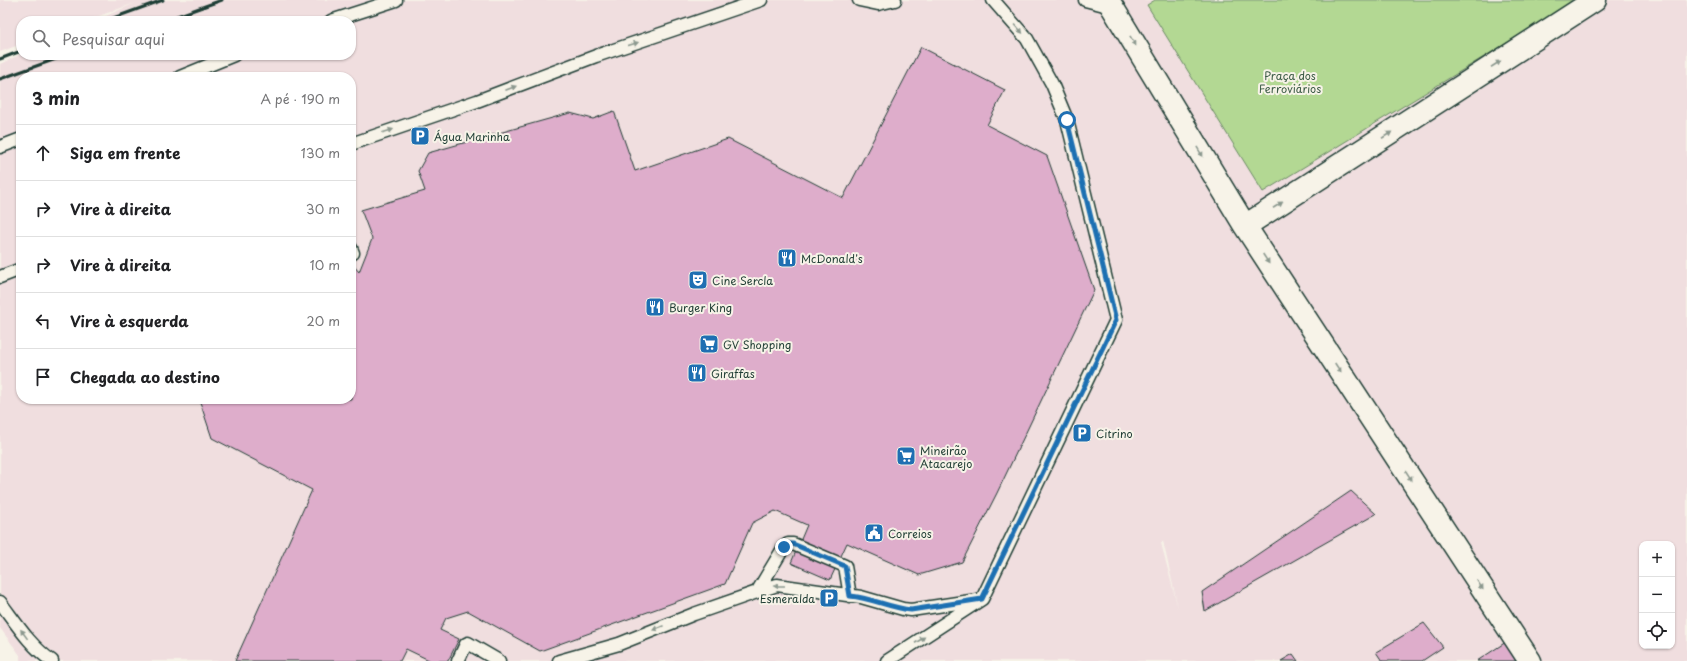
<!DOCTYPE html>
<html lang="pt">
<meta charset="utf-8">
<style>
body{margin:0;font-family:"Playpen Sans",sans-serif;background:#f2f2f2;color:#202124}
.controls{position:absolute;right:12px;bottom:12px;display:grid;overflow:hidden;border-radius:8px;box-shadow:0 1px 3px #0004}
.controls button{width:36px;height:36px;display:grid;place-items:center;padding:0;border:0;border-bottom:1px solid #e0e0e0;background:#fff;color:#202124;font:20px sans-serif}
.stop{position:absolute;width:12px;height:12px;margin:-9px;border:3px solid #1f6fb2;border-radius:50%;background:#fff}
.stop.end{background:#1f6fb2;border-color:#fff;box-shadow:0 1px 4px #0008}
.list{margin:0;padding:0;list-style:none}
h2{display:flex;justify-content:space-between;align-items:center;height:52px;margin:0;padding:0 16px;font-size:17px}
h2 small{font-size:13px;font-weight:400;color:#757577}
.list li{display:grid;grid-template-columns:26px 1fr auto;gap:12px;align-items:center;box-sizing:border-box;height:56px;padding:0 16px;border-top:1px solid #e0e0e0}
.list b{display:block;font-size:15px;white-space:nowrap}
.list em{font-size:13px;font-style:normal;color:#757577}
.icon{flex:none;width:22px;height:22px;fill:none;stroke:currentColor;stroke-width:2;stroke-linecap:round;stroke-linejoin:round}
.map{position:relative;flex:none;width:1687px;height:661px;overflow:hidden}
.search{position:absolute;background:#fff;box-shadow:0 1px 3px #0004;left:16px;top:16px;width:340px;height:44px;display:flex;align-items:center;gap:10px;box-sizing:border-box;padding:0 14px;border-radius:16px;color:#757577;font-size:15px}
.panel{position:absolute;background:#fff;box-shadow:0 1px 3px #0004;left:16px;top:72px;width:340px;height:332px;border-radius:16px}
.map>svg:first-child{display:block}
.built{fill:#f0dedf;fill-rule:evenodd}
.green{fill:#b3d893;stroke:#698a64}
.building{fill:#deadcb;stroke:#1f3d34}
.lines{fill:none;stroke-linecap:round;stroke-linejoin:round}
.lane-casing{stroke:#1f3d34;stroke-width:15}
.street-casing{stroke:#1f3d34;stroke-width:25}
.lane{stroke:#f7f3e8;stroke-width:12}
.street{stroke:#f7f3e8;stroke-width:22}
.rail{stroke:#1f3d34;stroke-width:3}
.oneway{fill:#8b988e}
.route{stroke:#1f6fb2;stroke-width:5}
.labels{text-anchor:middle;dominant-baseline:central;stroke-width:4;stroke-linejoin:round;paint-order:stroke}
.park-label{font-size:11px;fill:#3d5c47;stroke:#f7f3e8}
.poi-label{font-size:11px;fill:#1f3d34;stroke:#f7f3e8;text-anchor:start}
</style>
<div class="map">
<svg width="1687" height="661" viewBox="0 0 1687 661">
<rect width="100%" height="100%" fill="#f7f3e8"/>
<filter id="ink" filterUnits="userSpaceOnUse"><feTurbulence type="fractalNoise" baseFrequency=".025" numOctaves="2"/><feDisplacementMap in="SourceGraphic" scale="8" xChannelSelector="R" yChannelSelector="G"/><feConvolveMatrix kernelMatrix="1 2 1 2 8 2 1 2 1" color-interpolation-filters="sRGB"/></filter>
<g filter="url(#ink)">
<path class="built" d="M0,0h1687v661h-1667v-6l-20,-27v-564l21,-10 330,1v-34h-256l40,-18 -50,18h-64v23l-21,8zM21,77h330v322h-330zM1163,541l15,67 -17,-65zM1642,544h30v102h-30z"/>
<path class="green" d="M1155,0h422l-314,192 -116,-187z"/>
<path class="building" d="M921,47l84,43 -18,35 60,31 47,134 -97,203 -35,69 -43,13 -72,-32 -17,37 -39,-17 16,-38 -32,-14 -23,12 -27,61 -185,67 -72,-40 -22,7 -6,12 19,9 -11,22h-17l-25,-12 -6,12h-165l77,-171 -100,-52 -13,-39h152v-134h2l6,7 13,-33 -11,-29 64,-19 -7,-20 10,-18 142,-40 23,6 21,-8 21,60 93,-32 115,59z
M1351,491l25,23 -171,97 -3,-19z
M1424,623l19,24 -21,14h-40l-6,-9z
M1506,642l13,19h-42z
M1293,654l5,7h-17z"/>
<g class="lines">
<g class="lane-casing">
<path id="lane" d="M859,0l19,4 17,-4
M1085,0l27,7
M331,21l65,-21
M180,77l54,-22
M351,144l126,-43 119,-45 165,-56
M0,147l21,-8
M351,248l2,5 -2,1
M0,277l21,-8
M757,592l27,-45 4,-3h5l52,22 5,30
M0,602c16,21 30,44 52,59
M458,661l8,-17 2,-1 31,18
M559,661l60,-17 75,-30 83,-29 84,12 42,12 8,1 66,-10
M887,661l95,-62 134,-279 -49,-200 -15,-36 -25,-45 -34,-39"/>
</g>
<g class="street-casing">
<path id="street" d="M1108,0l137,226 285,435
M1245,226l350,-226"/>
</g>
<use href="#lane" class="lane"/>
<use href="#street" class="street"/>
<path class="rail" d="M105,21l58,-21
M163,21l59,-21
M0,59l21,-8
M0,79l67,-24"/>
</g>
<defs><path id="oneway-solid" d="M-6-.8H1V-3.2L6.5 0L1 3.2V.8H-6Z"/></defs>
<g class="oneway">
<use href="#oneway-solid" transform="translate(1019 29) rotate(49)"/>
<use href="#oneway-solid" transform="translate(1133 41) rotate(59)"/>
<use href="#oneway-solid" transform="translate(633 44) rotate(-18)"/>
<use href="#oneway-solid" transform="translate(1496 64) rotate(-33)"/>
<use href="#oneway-solid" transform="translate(511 88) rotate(-21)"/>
<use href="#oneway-solid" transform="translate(388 131) rotate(-18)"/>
<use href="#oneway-solid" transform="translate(1387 135) rotate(-33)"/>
<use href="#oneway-solid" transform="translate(1200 152) rotate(59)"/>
<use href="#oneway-solid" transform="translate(1278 205) rotate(-33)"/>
<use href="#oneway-solid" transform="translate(1266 259) rotate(57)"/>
<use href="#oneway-solid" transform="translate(1338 368) rotate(57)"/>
<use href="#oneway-solid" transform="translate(1409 476) rotate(57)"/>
<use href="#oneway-solid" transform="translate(1480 585) rotate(57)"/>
<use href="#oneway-solid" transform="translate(779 586) rotate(180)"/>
<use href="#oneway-solid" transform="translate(658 628) rotate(158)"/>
<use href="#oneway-solid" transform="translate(24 634) rotate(-126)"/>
<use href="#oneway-solid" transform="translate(920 640) rotate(-33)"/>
</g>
</g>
<g class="lines" filter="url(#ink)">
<path class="route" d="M784,547l4,-3h5l52,22 5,30c22,2 40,12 61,14l71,-11 134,-279 -49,-200"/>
</g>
<defs>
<g id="parking-square" transform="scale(1)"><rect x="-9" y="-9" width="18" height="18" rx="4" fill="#1f6fb2" stroke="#f7f3e8"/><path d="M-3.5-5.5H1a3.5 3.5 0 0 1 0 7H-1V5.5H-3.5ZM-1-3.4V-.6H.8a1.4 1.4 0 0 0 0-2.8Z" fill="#fff"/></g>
<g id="restaurant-square" transform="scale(1)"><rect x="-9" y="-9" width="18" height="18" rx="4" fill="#1f6fb2" stroke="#f7f3e8"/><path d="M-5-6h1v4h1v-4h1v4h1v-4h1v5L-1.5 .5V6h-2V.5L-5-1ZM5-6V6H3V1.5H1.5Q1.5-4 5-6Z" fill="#fff"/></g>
<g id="theatre-square" transform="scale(1)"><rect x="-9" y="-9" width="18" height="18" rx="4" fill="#1f6fb2" stroke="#f7f3e8"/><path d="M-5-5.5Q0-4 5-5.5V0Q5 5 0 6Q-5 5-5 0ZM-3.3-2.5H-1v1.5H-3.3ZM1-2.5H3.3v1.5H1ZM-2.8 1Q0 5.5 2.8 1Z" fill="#fff"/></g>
<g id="supermarket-square" transform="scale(1)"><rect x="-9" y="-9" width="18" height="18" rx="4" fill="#1f6fb2" stroke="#f7f3e8"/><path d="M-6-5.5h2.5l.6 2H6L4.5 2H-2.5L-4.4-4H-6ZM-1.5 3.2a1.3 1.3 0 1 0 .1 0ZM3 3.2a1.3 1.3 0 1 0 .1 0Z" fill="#fff"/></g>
<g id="civic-square" transform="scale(1)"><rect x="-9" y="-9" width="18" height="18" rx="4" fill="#1f6fb2" stroke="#f7f3e8"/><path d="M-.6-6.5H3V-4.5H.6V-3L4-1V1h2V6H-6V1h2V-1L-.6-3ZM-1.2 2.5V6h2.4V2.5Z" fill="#fff"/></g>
</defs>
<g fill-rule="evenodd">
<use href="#parking-square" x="420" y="136"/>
<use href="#restaurant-square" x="787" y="258"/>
<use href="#theatre-square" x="698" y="280"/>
<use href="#restaurant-square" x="655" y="307"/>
<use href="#supermarket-square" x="709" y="344"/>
<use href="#restaurant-square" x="697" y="373"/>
<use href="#parking-square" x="1082" y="433"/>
<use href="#supermarket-square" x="906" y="456"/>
<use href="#civic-square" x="874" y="533"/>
<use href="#parking-square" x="829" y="598"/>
</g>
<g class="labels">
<g class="park-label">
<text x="1290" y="75">Praça dos<tspan x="1290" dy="13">Ferroviários</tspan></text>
</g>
<g class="poi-label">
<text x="434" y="136">Água Marinha</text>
<text x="801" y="258">McDonald's</text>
<text x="712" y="280">Cine Sercla</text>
<text x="669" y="307">Burger King</text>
<text x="723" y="344">GV Shopping</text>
<text x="711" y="373">Giraffas</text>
<text x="1096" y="433">Citrino</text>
<text x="920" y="450">Mineirão<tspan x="920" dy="13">Atacarejo</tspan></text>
<text x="888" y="533">Correios</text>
<text x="815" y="598" text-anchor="end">Esmeralda</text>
</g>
</g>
</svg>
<div class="controls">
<button>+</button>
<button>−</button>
<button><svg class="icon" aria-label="locate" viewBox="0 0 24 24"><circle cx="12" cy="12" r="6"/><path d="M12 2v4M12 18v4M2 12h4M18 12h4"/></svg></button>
</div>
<div class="stop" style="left:1067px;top:120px"></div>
<div class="stop end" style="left:784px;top:547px"></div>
<div class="search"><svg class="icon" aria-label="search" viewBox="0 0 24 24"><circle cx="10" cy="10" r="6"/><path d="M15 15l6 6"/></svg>Pesquisar aqui</div>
<section class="panel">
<h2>3 min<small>A pé · 190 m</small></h2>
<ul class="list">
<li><svg class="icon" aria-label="ahead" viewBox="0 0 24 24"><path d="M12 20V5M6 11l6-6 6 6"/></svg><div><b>Siga em frente</b></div><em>130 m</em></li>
<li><svg class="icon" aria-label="right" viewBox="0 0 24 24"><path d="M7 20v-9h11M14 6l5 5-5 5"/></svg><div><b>Vire à direita</b></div><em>30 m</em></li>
<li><svg class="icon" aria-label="right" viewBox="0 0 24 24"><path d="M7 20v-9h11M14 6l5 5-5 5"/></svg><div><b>Vire à direita</b></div><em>10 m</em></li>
<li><svg class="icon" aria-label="left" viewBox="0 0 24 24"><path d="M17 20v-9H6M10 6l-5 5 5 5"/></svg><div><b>Vire à esquerda</b></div><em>20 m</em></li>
<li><svg class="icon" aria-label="arrive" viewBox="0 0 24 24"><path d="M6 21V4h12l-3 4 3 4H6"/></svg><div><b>Chegada ao destino</b></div></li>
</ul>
</section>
</div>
